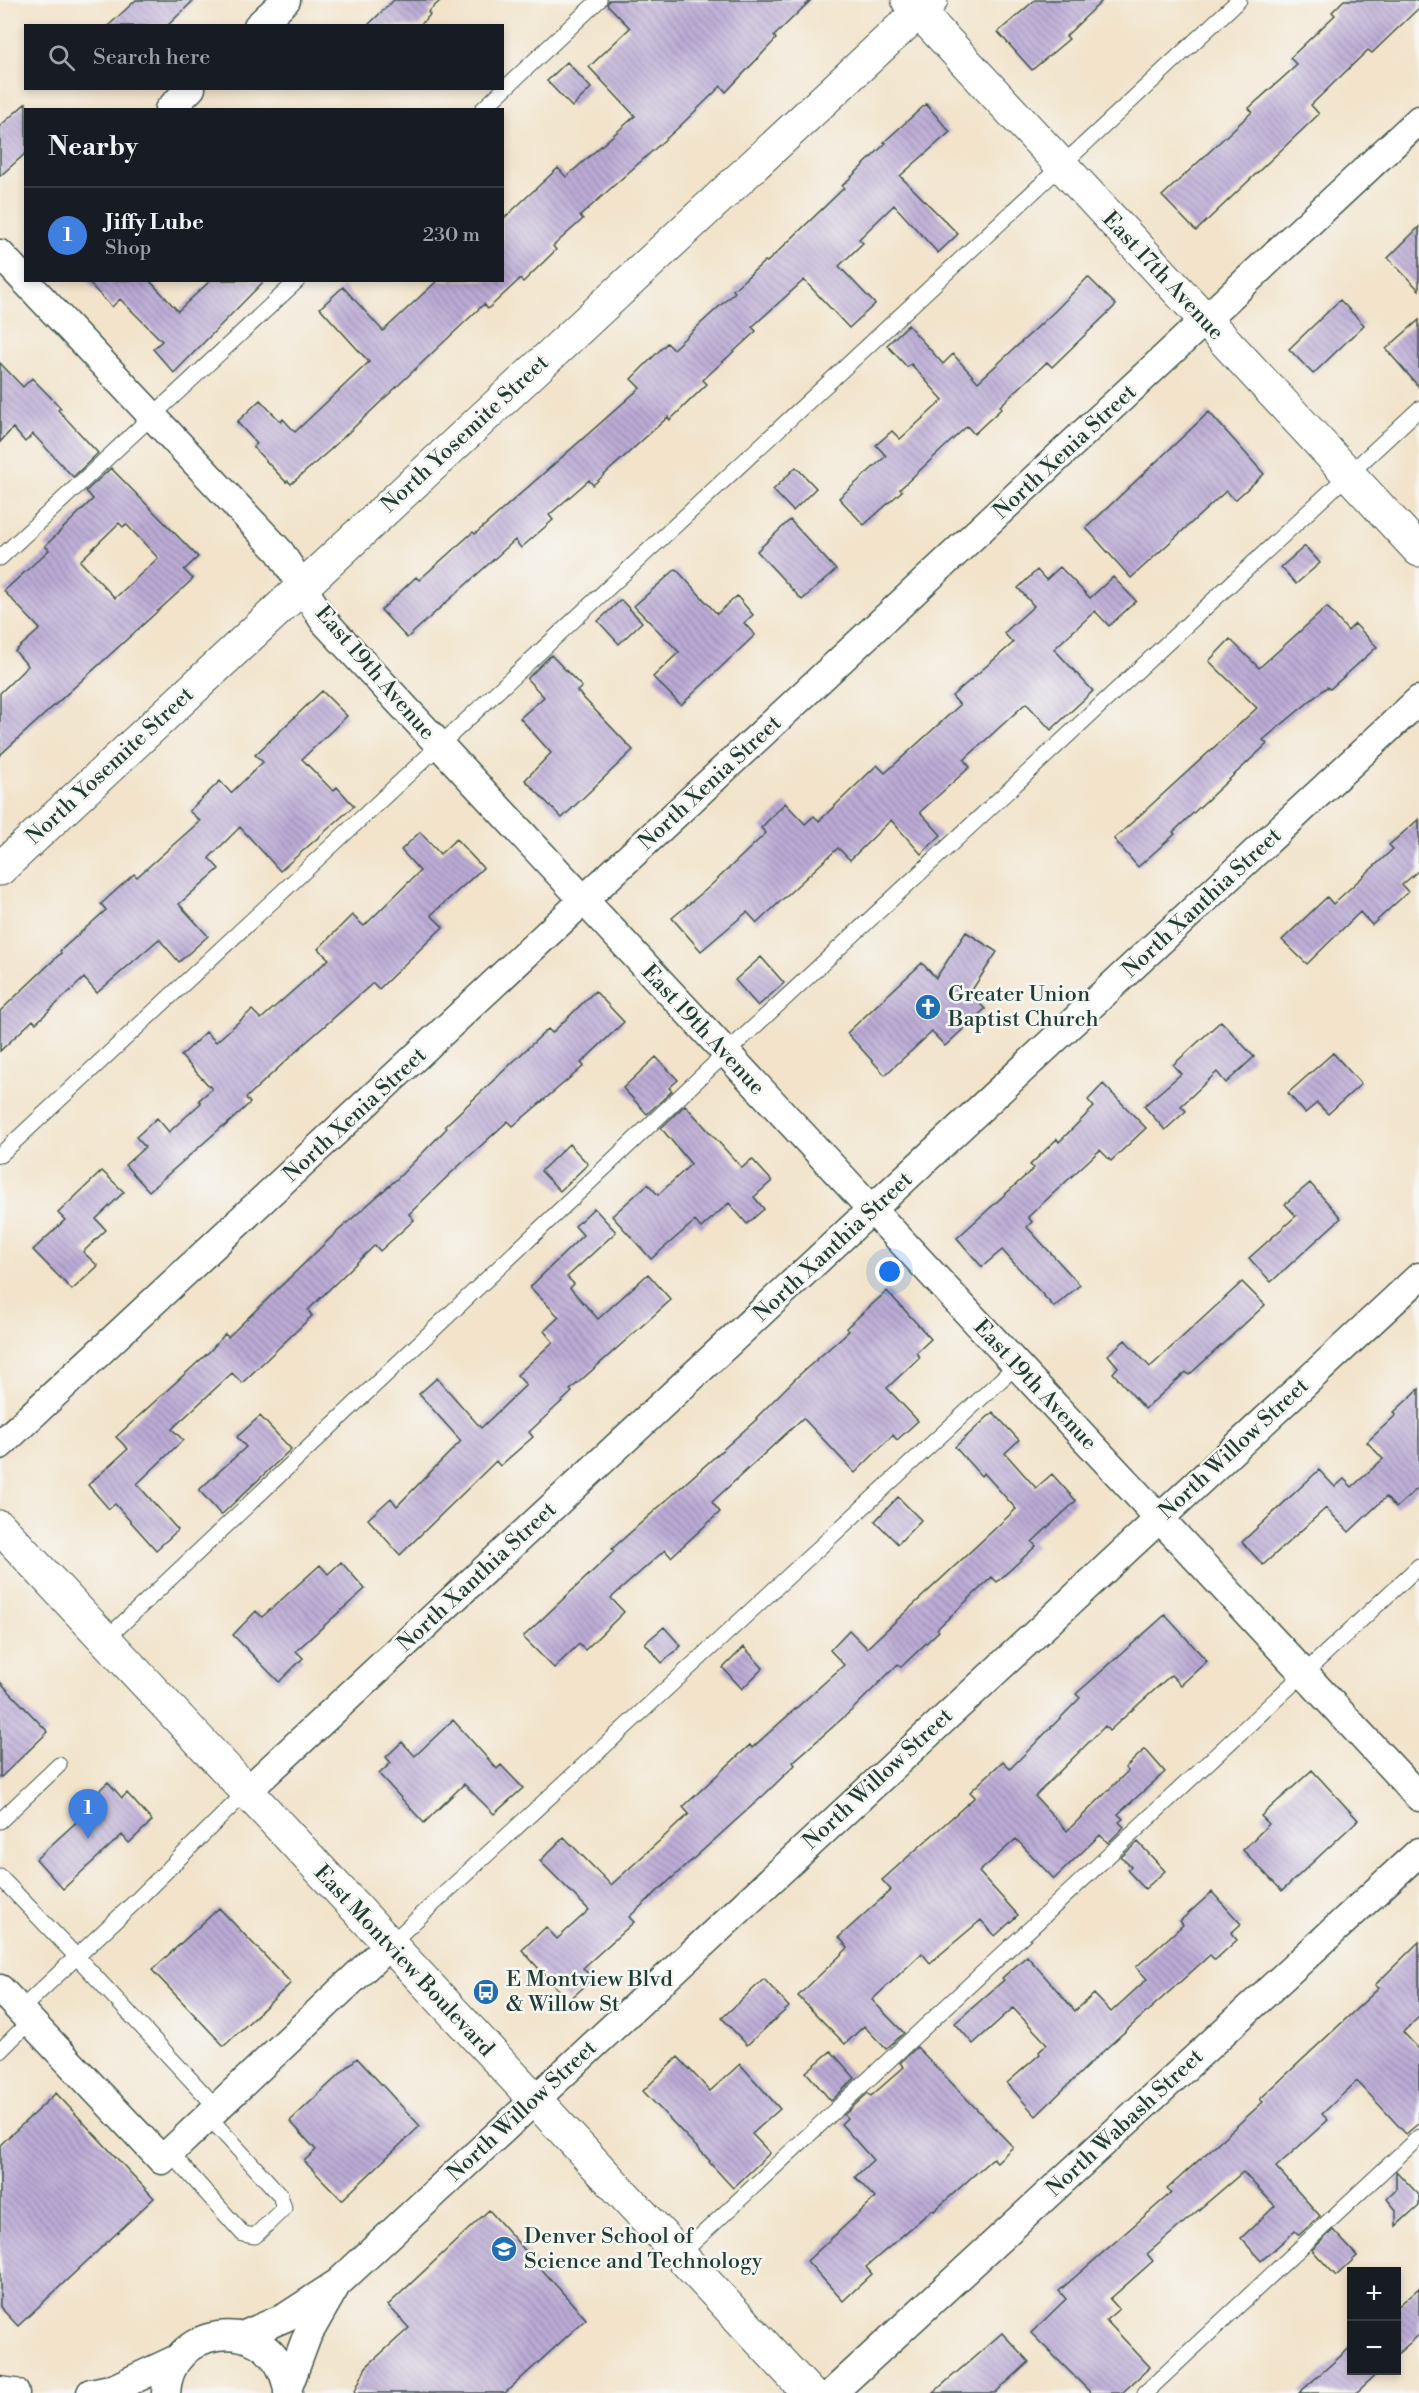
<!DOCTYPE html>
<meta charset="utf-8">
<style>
body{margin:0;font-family:"Libre Bodoni",serif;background:#20242c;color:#f1f3f6}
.controls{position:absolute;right:18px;bottom:18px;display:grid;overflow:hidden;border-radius:0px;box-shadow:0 3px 9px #0003}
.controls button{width:54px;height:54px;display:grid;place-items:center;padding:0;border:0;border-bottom:2px solid #363941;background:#171b24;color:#f1f3f6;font:30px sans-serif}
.you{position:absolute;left:890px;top:1272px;width:21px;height:21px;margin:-15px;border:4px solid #fff;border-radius:50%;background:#1a73e8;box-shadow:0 0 0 9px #1a73e833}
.badge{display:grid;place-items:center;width:39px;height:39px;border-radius:50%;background:#8c9099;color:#fff;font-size:20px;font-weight:700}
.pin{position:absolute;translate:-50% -50px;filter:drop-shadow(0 2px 3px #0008)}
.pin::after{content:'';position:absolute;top:32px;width:21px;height:18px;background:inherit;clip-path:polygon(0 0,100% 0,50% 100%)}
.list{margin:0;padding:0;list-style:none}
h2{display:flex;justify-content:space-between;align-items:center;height:78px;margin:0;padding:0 24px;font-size:26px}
h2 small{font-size:20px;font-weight:400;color:#9ea1a6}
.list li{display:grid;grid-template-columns:39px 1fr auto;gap:18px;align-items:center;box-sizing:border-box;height:96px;padding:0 24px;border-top:2px solid #363941}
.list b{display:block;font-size:22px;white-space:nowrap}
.list p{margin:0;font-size:20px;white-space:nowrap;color:#9ea1a6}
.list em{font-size:20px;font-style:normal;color:#9ea1a6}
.icon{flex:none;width:33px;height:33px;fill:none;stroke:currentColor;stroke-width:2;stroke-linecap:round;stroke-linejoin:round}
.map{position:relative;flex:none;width:1419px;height:2393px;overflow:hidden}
.search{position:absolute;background:#171b24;box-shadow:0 3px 9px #0003;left:24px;top:24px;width:480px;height:66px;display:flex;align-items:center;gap:15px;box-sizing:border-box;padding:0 21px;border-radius:0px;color:#9ea1a6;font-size:22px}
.panel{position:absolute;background:#171b24;box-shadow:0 3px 9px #0003;left:24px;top:108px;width:480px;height:174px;border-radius:0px}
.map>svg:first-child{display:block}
.building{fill:url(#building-back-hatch);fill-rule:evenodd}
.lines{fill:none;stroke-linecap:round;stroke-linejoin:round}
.lane-casing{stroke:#3f564a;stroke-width:17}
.street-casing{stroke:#3f564a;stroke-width:31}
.secondary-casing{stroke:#3f564a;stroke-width:35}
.lane{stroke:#fff;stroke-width:15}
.street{stroke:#fff;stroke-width:28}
.secondary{stroke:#fff;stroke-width:33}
.labels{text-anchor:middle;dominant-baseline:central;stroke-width:5;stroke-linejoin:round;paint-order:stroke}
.street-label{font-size:22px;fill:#1f3d34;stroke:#f6f6f2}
.poi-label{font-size:22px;fill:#1f3d34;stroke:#f6f6f2;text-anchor:start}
</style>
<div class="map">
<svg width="1419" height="2393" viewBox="0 0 1419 2393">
<defs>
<pattern id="building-back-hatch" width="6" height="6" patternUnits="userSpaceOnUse" patternTransform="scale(1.5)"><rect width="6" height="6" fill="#bbabd6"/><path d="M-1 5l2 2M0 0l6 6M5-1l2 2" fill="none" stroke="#978cae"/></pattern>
</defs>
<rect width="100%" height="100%" fill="#f6f6f2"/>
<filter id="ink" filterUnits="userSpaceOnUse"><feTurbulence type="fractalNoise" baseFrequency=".0167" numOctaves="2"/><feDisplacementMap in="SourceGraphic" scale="12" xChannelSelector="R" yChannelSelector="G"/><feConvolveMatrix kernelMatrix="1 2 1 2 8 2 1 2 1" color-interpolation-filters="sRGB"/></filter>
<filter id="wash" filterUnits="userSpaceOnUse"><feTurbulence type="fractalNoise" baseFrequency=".008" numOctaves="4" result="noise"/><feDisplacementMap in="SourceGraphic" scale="24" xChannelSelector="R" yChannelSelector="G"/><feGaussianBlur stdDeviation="1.35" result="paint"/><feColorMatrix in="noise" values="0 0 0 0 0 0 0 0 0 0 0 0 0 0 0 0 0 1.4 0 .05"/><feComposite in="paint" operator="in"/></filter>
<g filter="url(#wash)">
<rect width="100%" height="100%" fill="#f2e3ca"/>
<g id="blocks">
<path class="building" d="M136,0h58l-27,26h-59z
M394,0h47l-13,12 2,3 -11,11h-52z
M609,0h202l-37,36 2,3 -50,53 -5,-6 -43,42 -98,88 3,3 -30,27 3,4 -33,32 -3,-3 -32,30 -4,-5 -154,146 -39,34 -3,-3 -2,1 -33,-35 4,-3 -20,-22 23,-22 21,22 2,-3 12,13 74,-70 -49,-54 23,-21 40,44 55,-51h64v-60l56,-52 8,9 69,-61 -46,-49 41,-39 -23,-24z
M1035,0h68l-37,36 3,3 -37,31 -34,-38z
M1344,0h75v8l-47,45 -4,-3 -57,55 8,9 -123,117 -34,-35 90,-84 -3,-4 48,-43 -7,-7 45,-43 -3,-3z
M567,62l24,26 -19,19 -25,-26z
M26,103v50l-26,23v-50z
M926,104l24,28 -50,44 58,58 -20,19 -44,-48 -35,34 4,4 -24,23 36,38 -26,24 -45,-48 -52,47 4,4 -53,49 4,4 -37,36 -2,-3 -75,68 -4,-5 -40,35 4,5 -32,28 -6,-8 -108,98 -26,-28 35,-33 3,3 54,-48 2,2 165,-146 -9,-9 36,-36 6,6 62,-57 -2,-2 32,-29 2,1 77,-74 -2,-2 44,-43 -2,-1z
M1419,227v63l-31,-32z
M1088,277l28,28 -64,62 -5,-5 -47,44 2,2 -28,26 -7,-8 -67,63 2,2 -38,34 -25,-27 47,-42 -10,-11 16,-14 8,8 43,-39 -32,-36 -4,3 -20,-22 21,-20 35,39 10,-10 25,28 77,-71z
M86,280h63l29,31 33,-31h54l-91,93 -21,-24 9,-8 -42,-42 -8,8z
M1340,300l24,25 -51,49 -24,-25z
M1419,320v67l-33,-38z
M0,363l23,24 9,-9 29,30 -3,2 40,43 -25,24 -40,-43 -8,8 -12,-14 -13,14z
M1209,412l55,62 -29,26 -9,-9 -95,87 -45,-50z
M796,467l20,21 -23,23 -20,-21z
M111,468l87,89 -14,13 9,9 -193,176v-62l28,-27 -13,-15 25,-22 -36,-38 45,-41 -4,-4 48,-47 -7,-8zM119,523l4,4 3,-3 32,34 -43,40 -35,-37z
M790,520l46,50 -34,30 -45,-49z
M1305,546l15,17 -24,21 -15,-17z
M1060,567l30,31 23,-21 23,24 -27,25 -14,-15 -41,38 39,42 -42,39 -25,-27 -62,57 6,7 -50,45 21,23 -20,19 -30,-34 -41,40 -12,-12 -81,75 -10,-11 -46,39 -29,-33 36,-30 58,-55 -5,-5 24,-25 20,21 9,-8 5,5 58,-56 8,8 75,-68 -8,-9 61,-53 -9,-10 30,-27 -16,-18 19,-18 9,10z
M676,569l41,45 20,-18 16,19 -9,8 11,12 -74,70 -28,-28 26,-25 -45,-46z
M621,600l21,22 -23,22 -21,-23z
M1327,607l21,24 7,-7 22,23 -47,42 -3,-2 -64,53 4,4 -94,88 2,2 -37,33 -24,-28 143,-131 -48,-47 21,-22 29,29z
M551,655l31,32 -5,4 56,59 -71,68 -37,-38 26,-27 -31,-35 24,-21 -17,-18z
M322,691l25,25 -45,43 31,32 4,-4 17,19 -74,65 -40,-44 -31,31 10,11 -40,35 29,32 -29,26 -20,-23 -62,54 -13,-15 -48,45 -3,-3 -33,31v-40l61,-58 -1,-2 46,-41 -5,-6 33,-30 3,3 63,-56 -11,-10 31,-30 11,12 32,-31 -8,-7z
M1419,819v51l-17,15 6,7 -36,33 -12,-13 -53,52 -25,-24 45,-43 6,7 60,-55 -4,-4z
M420,832l20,22 16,-15 27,29 -52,47 12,12 -64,62 -6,-6 -70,62 -57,53 4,5 -26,24 -1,-1 -74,65 -24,-26 20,-18 -9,-10 21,-19 12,14 32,-29 -2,-3 13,-11 -31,-33 25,-24 10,10 36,-32 9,9 68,-60 -11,-10 34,-34 12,11 56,-55 -19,-21z
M966,932l31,20 -27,41 15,16 -40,37 -13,-14 -47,43 -38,-42 75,-70 14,15z
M761,957l23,26 -26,23 -23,-26z
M595,991l29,31 -43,41 3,3 -71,60 -5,-5 -58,53 -41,40 5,6 -34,31 -5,-6 -67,65 4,6 -70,67 -10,-10 -60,56 11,11 -46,44 41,46 -22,20 -41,-46 -6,5 -21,-24 40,-36 -12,-12 94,-86 15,-17 3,3 110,-106 60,-53 49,-50 -2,-2 103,-97 4,4z
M1221,1021l33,36 -28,26 -9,-11 -36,34 5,5 -21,19 -21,-24 37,-32 -8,-9z
M1333,1053l28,31 -33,30 -11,-11 -12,10 -17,-20z
M656,1057l22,23 -9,8 3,3 -25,23 -24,-26z
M1103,1084l43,44 -35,33 -11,-11 -72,67 4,5 -5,5 53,58 -26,22 -52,-57 -20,17 -25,-29 77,-70 -4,-3 27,-26 2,3 35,-35 -6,-7z
M685,1105l57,63 10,-9 20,22 -18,16 10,12 -17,15 -18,-21 -28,25 -6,-7 -44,38 -39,-43 36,-32 10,11 33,-31 -30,-36z
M569,1144l19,20 -28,27 -19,-20z
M102,1171l22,21 -28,27 10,11 -23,22 15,14 -26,24 -39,-40 32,-30 -7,-7z
M1310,1183l31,35 -70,64 -22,-24 47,-42 -11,-12z
M594,1208l22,24 -49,45 7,7 -4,4 28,31 50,-45 23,26 -101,90 2,2 -43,40 4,5 -33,29 -4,-5 -96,94 -32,-36 23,-21 6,8 64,-65 -42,-47 18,-16 44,50 45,-43 -9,-10 36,-33 -9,-11 15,-14 -29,-30 53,-52 -8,-9z
M1242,1282l23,23 -76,70 -3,-3 -41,37 -32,-36 5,-6 -10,-12 17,-15 25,27z
M887,1291l44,48 -15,14 4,4 -33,31 31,33 -21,19 -4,-5 -38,38 -52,-55 -91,84 8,10 -49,45 -6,-7 -54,48 13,14 -39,38 -6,-6 -25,24 -31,-31 91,-86 -2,-2 145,-130 -1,-1 42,-42 51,-45 -3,-3z
M1419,1389v98l-23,21 -10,-11 -37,35 -23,-24 -63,57 -21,-23 77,-72 16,17 9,-8 8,8 31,-28 -16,-17 29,-27 -2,-3z
M993,1412l26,28 -14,13 31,35 16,-14 24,27 -44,41 4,4 -39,36 -5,-5 -55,52 2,2 -38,36 -3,-3 -46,46 -59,52 2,3 -30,29 -136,123 5,5 -51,46 10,11 -25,22 -46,-51 24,-23 11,12 32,-29 -49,-49 24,-24 47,48 78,-71 -6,-7 32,-30 35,-32 2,3 92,-83 -14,-15 19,-20 18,18 149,-139 -32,-36 -3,3 -26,-29z
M260,1416l31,33 -70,66 -22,-25 47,-43 -9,-10z
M898,1497l23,23 -23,24 -23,-23z
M341,1562l24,27 -69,62 7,7 -24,24 -46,-47 23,-24 6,6 58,-52 8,9z
M1165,1615l42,46 -26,24 -10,-10 -62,56 -4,-5 -70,70 32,35 61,-60 -3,-3 20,-19 20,23 -47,42 5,5 -4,3 5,5 -16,16 -8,-8 -46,44 -38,-40 -37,33 39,43 -23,21 -14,-16 -51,43 -8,-10 -50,47 32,33 -18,16 -22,-23 -19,18 -47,-48 50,-48 -9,-11 52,-47 -9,-10 93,-83 -5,-5 33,-31 7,8 70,-71 -4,-4z
M664,1627l17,19 -19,17 -17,-20z
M744,1647l19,21 -21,21 -19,-21z
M0,1682l48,50 -48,46z
M453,1720l44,49 4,-4 22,23 -29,26 -30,-30 -40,39 -45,-49 12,-11 -5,-6 16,-15 13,14z
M1312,1770l46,50 -76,71 -39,-41 26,-26 -8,-8z
M108,1782l14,16 5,-5 25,28 -23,22 -7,-8 -59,54 -27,-30 61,-56 -5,-6z
M1138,1842l27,29 -20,18 -18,-19 4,-3 -10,-10z
M1212,1892l29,32 -10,9 6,7 -22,20 -5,-5 -111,100 -63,61 -29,-33 33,-29 -1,-2 8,-8 -34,-36 -40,36 -18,-21 49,-43 -2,-2 25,-22 48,55 19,-17 17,18 36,-33 -11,-12 47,-42 -3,-4z
M219,1908l72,75 -67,63 -72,-76z
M1419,1942v75l-16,15 16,17v74l-13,11 -49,-53 -35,33 6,6 -52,47 44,49 -21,19 -4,-4 -34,30 -20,-23 34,-32 -32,-34 -96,82 6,7 -43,38 9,10 -13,11 44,47 -28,26h-31l-60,-60 35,-34 -7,-8 112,-98 -4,-4 96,-87 -3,-3 119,-111 -4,-3z
M764,1979l25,28 -42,38 -25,-27z
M917,2047l96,100 -16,15 -4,-4 -59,53 -2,-1 -66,57 6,7 -29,27 -36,-40 68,-63 -20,-21 18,-17 -32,-36 6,-6 -3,-3 24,-22 3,3 33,-29 -4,-4z
M831,2051l24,27 -24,23 -25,-29z
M678,2057l32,34 30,-27 40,45 -28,25 18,19 -37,35 -24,-26 1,-1 -67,-70z
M357,2058l63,68 -78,74 -38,-39 12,-11 -26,-29z
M56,2093l98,105 -136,128 -18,-19v-162z
M1396,2171l23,24v10l-23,21v-16l-9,-11 9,-9z
M489,2210l97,109 -81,74h-151l12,-26 43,-39 -21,-23z
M1333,2230l24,26 -21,20 -24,-26z
M1419,2288v47l-23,20v-47z
M1002,2333l27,29 -34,31h-62z
M1352,2346v24h29l-25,23h-57z"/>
</g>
</g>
<g filter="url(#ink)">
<use href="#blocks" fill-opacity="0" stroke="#3f564a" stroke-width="1.5"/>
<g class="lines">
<g class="lane-casing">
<path id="lane" d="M482,110l117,-110
M0,558l298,-278
M0,1155l1239,-1155
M105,1640l620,-586 694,-645
M0,1821l59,-56
M0,1877l77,80 140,151
M389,1945l628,-580
M20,2010l115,-108 111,-110
M0,2051l30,-30
M170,2152l73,82 12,2 29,-28 -4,-13 -72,-79
M680,2255l739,-689
M1145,2393l274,-256"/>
</g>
<g class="street-casing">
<path id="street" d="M258,26l28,-26
M169,110l22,-22
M0,254l280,298 44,69 1095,1176
M0,1445l1419,-1325
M246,1792l1173,-1092
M0,1989l162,171 227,-215
M242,2336l44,-19 52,-34 1081,-1006
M288,2387l19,-51 28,-49
M0,2391l15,2
M91,2393l24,-5 62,-29
M166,2393c3,-66 95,-80 118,-18 2,6 4,11 4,18
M832,2393l587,-541"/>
</g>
<g class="secondary-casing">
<path id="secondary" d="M908,0l511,550
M0,869l931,-869
M0,1527l809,866"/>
</g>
<use href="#lane" class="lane"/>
<use href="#street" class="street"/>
<use href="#secondary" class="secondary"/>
</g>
</g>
<defs>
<g id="church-disc" transform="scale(1.35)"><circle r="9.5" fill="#1f6fb2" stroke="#f6f6f2"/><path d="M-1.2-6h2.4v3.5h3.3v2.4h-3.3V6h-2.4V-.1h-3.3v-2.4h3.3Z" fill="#fff"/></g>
<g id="bus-disc" transform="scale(1.35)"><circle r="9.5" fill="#1f6fb2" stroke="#f6f6f2"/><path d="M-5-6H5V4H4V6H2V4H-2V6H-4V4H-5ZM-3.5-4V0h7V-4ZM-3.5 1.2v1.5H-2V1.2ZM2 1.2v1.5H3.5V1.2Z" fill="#fff"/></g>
<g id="school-disc" transform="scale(1.35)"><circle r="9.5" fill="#1f6fb2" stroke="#f6f6f2"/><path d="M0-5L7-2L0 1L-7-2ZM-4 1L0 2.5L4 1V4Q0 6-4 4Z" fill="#fff"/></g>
</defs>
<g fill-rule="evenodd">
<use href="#church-disc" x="928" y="1007"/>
<use href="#bus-disc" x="486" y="1992"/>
<use href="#school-disc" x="504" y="2249"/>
</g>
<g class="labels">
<g class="street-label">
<text transform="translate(1163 276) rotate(47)">East 17th Avenue</text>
<text transform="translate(465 434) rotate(-43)">North Yosemite Street</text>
<text transform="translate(1065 452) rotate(-43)">North Xenia Street</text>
<text transform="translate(375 673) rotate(49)">East 19th Avenue</text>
<text transform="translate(110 766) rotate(-43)">North Yosemite Street</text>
<text transform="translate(710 783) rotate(-43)">North Xenia Street</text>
<text transform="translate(1202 903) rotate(-43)">North Xanthia Street</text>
<text transform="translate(703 1030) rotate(47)">East 19th Avenue</text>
<text transform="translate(355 1115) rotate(-43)">North Xenia Street</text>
<text transform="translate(833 1247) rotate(-43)">North Xanthia Street</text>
<text transform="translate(1035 1385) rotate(47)">East 19th Avenue</text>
<text transform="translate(1234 1449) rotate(-43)">North Willow Street</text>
<text transform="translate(477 1577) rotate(-43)">North Xanthia Street</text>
<text transform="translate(878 1779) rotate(-43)">North Willow Street</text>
<text transform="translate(404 1961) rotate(47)">East Montview Boulevard</text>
<text transform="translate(522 2111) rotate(-43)">North Willow Street</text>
<text transform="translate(1125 2123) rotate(-43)">North Wabash Street</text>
</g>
<g class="poi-label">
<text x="948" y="994">Greater Union<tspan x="948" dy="25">Baptist Church</tspan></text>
<text x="506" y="1979">E Montview Blvd<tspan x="506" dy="25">&amp; Willow St</tspan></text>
<text x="524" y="2236">Denver School of<tspan x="524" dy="25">Science and Technology</tspan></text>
</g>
</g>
</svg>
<div class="controls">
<button>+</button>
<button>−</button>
</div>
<div class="you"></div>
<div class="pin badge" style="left:88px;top:1839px;background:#3f7fe0">1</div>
<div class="search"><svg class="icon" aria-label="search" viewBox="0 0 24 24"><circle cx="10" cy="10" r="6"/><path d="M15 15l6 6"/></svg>Search here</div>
<section class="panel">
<h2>Nearby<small></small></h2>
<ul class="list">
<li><span class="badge" style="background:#3f7fe0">1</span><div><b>Jiffy Lube</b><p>Shop</p></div><em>230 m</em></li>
</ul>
</section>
</div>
